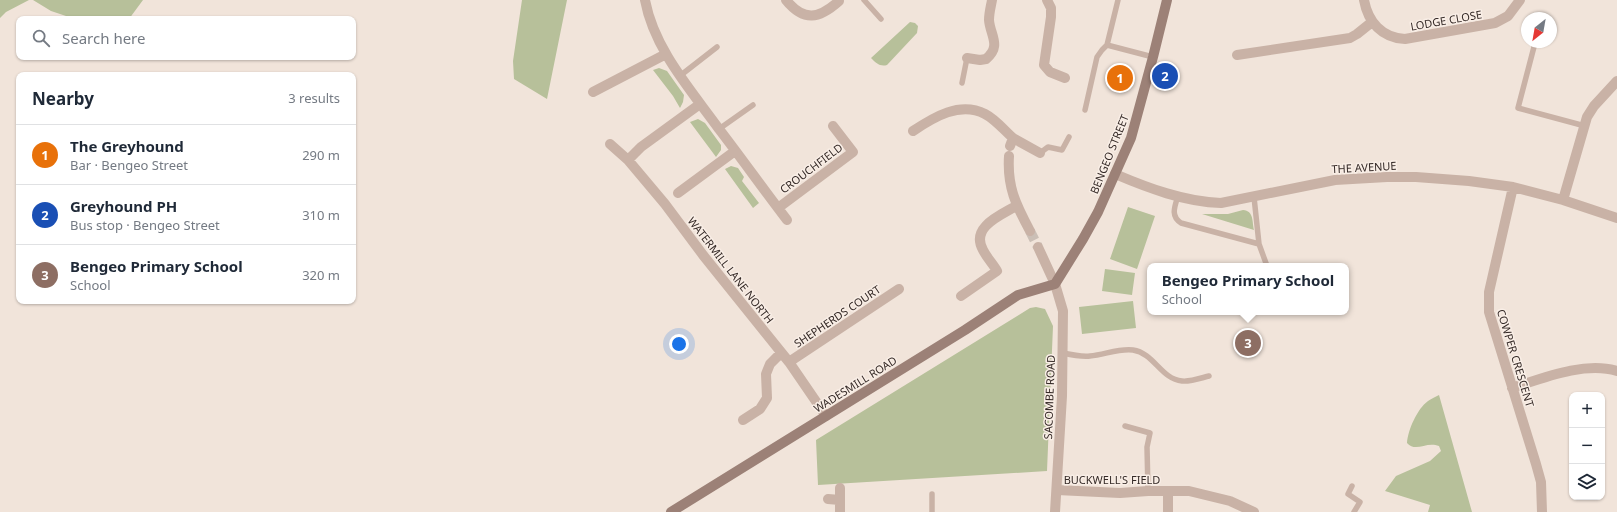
<!DOCTYPE html>
<meta charset="utf-8">
<style>
body{margin:0;font-family:"Noto Sans",sans-serif;background:#f2f2f3;color:#1f2937}
.controls{position:absolute;right:12px;bottom:12px;display:grid;overflow:hidden;border-radius:8px;box-shadow:0 1px 3px #0004}
.controls button{width:36px;height:36px;display:grid;place-items:center;padding:0;border:0;border-bottom:1px solid #e0e1e3;background:#fff;color:#1f2937;font:20px sans-serif}
.compass{position:absolute;left:1521px;top:12px;width:36px;height:36px;border-radius:50%;background:#fff;box-shadow:0 1px 3px #0004;rotate:211deg}
.you{position:absolute;left:679px;top:344px;width:14px;height:14px;margin:-10px;border:3px solid #fff;border-radius:50%;background:#1a73e8;box-shadow:0 0 0 6px #1a73e833}
.badge{display:grid;place-items:center;width:26px;height:26px;border-radius:50%;background:#1d5653;color:#fff;font-size:13px;font-weight:700}
.pin{position:absolute;translate:-50% -50%;border:2px solid #fff;box-shadow:0 1px 4px #0006}
.popup{position:absolute;left:1147px;top:263px;width:202px;height:52px;box-sizing:border-box;display:grid;place-content:center;border-radius:8px;background:#fff;filter:drop-shadow(0 1px 3px #0005);font-size:13px;white-space:nowrap;color:#747a83}
.popup b{font-size:15px;color:#1f2937}
.popup::after{content:'';position:absolute;left:50%;top:100%;margin-left:-8px;border:8px solid transparent;border-top-color:#fff}
.list{margin:0;padding:0;list-style:none}
h2{display:flex;justify-content:space-between;align-items:center;height:52px;margin:0;padding:0 16px;font-size:17px}
h2 small{font-size:13px;font-weight:400;color:#747a83}
.list li{display:grid;grid-template-columns:26px 1fr auto;gap:12px;align-items:center;box-sizing:border-box;height:60px;padding:0 16px;border-top:1px solid #e0e1e3}
.list b{display:block;font-size:15px;white-space:nowrap}
.list p{margin:0;font-size:13px;white-space:nowrap;color:#747a83}
.list em{font-size:13px;font-style:normal;color:#747a83}
.icon{flex:none;width:22px;height:22px;fill:none;stroke:currentColor;stroke-width:2;stroke-linecap:round;stroke-linejoin:round}
.map{position:relative;flex:none;width:1617px;height:512px;overflow:hidden}
.search{position:absolute;background:#fff;box-shadow:0 1px 3px #0004;left:16px;top:16px;width:340px;height:44px;display:flex;align-items:center;gap:10px;box-sizing:border-box;padding:0 14px;border-radius:8px;color:#747a83;font-size:15px}
.panel{position:absolute;background:#fff;box-shadow:0 1px 3px #0004;left:16px;top:72px;width:340px;height:232px;border-radius:8px}
.map>svg:first-child{display:block}
.green{fill:#b7c09a}
.lines{fill:none;stroke-linecap:round;stroke-linejoin:round}
.street-tunnel{stroke:#cbbfb6;stroke-width:10;stroke-dasharray:10 5;stroke-linecap:butt}
.lane{stroke:#c9b2a6;stroke-width:5.5}
.street{stroke:#c9b2a6;stroke-width:10}
.secondary{stroke:#9c8177;stroke-width:10}
.labels{text-anchor:middle;dominant-baseline:central;stroke-width:3;stroke-linejoin:round;paint-order:stroke}
.street-label{font-size:11px;fill:#352a27;stroke:#f9eee6}
</style>
<div class="map">
<svg width="1617" height="512" viewBox="0 0 1617 512">
<rect width="100%" height="100%" fill="#f1e4da"/>
<path class="green" d="M0,0h29l-23,12 -6,6z
M33,0h110l-14,19h-54l-24,-8z
M522,0h45l-20,99 -33,-20 -1,-18z
M910,22l5,1 3,3 -1,7 -30,32c-7,2 -11,-2 -16,-7z
M659,68l8,3 17,24 -1,7 -3,6 -7,-12 -20,-26z
M698,119l7,4 16,22v5l-5,7 -26,-35z
M731,166l7,2 6,9 -2,4 17,22 -6,5 -28,-39z
M1128,207l27,9 -18,53 -27,-10z
M1243,210c11,1 9,11 11,20l-52,-16h26z
M1105,269l30,4 -3,22 -30,-4z
M1133,301l3,27 -54,6 -3,-27z
M1036,307l9,2 8,17 -6,145 -229,14 -2,-45 214,-132z
M1439,395l33,117h-44l2,-7 -45,-14 11,-15 34,-15 11,-10 -2,-5c-13,-5 -23,7 -32,-3 1,-13 10,-34 21,-42 3,-2 7,-4 11,-6z"/>
<g class="lines">
<path class="street-tunnel" d="M1030,231l8,16"/>
<path class="lane" d="M864,0l17,19
M1535,43l-17,65 67,18
M1107,45l11,-45
M681,75l36,-28
M962,83l5,-25
M1085,110l12,-53 5,-7 5,-5 46,12
M719,129l34,-24
M1040,153l8,-6 14,3 7,-13
M1178,196c-3,10 -8,20 3,27l78,21 -5,-47
M1259,244l8,22
M1063,353c9,2 18,4 27,3 14,-1 29,-8 43,-6 21,3 28,29 49,31 8,1 19,-3 27,-5
M1125,426l25,7 -3,14 1,44
M1352,486l-4,8 12,8 -6,10
M932,494v18"/>
<path class="street" d="M645,0c9,49 46,90 74,129 23,30 45,61 68,91
M786,0c18,22 33,19 53,1
M1047,0l4,8v9l-7,48 6,7 15,6
M1364,0c4,22 18,38 41,39l90,-16 13,-7 12,-16
M1237,55l113,-17 7,-4 15,-12
M967,58l13,2 6,-1c16,-13 4,-24 3,-39 0,-7 2,-14 3,-20
M593,92l73,-38
M913,131c21,-14 47,-30 72,-17 10,5 19,16 28,24l-3,8
M1013,138l27,15
M610,144l18,16 37,44 38,51 86,107 37,54
M1009,156c-2,31 7,49 21,75
M628,160l13,-13 59,-43
M1115,174c33,14 70,28 106,29l114,-23 52,-3h29l53,4 44,6 50,13 54,18
M1513,187l-24,105v20l47,152 5,18 1,30
M678,193l57,-42
M1563,200l24,-83 7,-11 23,-25
M778,208l75,-56 -20,-26
M1038,247l17,37 8,27 -1,85 -7,116
M961,296l36,-25c-4,-7 -10,-13 -14,-21 -13,-23 18,-35 33,-44
M789,362l110,-73
M1512,388c31,-10 73,-27 105,-17
M743,420l17,-11 7,-11 -1,-24 4,-10 11,-11
M1057,490l63,3 28,-2h41l41,10 24,11
M1168,491v21
M828,499l12,1
M840,512v-24"/>
<path class="secondary" d="M671,512l294,-182 53,-35 37,-11 28,-45 15,-27 33,-74 22,-81 14,-57"/>
</g>
<g class="labels">
<g class="street-label">
<text transform="translate(1446 20) rotate(-10)">LODGE CLOSE</text>
<text transform="translate(1109 154) rotate(-68)">BENGEO STREET</text>
<text transform="translate(1364 167) rotate(-3)">THE AVENUE</text>
<text transform="translate(811 168) rotate(-37)">CROUCHFIELD</text>
<text transform="translate(731 270) rotate(52)">WATERMILL LANE NORTH</text>
<text transform="translate(837 316) rotate(-34)">SHEPHERDS COURT</text>
<text transform="translate(1516 358) rotate(73)">COWPER CRESCENT</text>
<text transform="translate(855 384) rotate(-32)">WADESMILL ROAD</text>
<text transform="translate(1049 397) rotate(-88)">SACOMBE ROAD</text>
<text x="1112" y="479">BUCKWELL'S FIELD</text>
</g>
</g>
</svg>
<div class="controls">
<button>+</button>
<button>−</button>
<button><svg class="icon" aria-label="layers" viewBox="0 0 24 24"><path d="M12 4l9 5-9 5-9-5zM3 14l9 5 9-5"/></svg></button>
</div>
<svg class="compass" viewBox="-18 -18 36 36"><path d="M0-13l5 13h-10z" fill="#e53935"/><path d="M0 13l5-13h-10z" fill="#747a83"/></svg>
<div class="you"></div>
<div class="pin badge" style="left:1120px;top:78px;background:#e8710a">1</div>
<div class="pin badge" style="left:1165px;top:76px;background:#1a4fb4">2</div>
<div class="pin badge" style="left:1248px;top:343px;background:#8d6e63">3</div>
<div class="popup"><b>Bengeo Primary School</b>School</div>
<div class="search"><svg class="icon" aria-label="search" viewBox="0 0 24 24"><circle cx="10" cy="10" r="6"/><path d="M15 15l6 6"/></svg>Search here</div>
<section class="panel">
<h2>Nearby<small>3 results</small></h2>
<ul class="list">
<li><span class="badge" style="background:#e8710a">1</span><div><b>The Greyhound</b><p>Bar · Bengeo Street</p></div><em>290 m</em></li>
<li><span class="badge" style="background:#1a4fb4">2</span><div><b>Greyhound PH</b><p>Bus stop · Bengeo Street</p></div><em>310 m</em></li>
<li><span class="badge" style="background:#8d6e63">3</span><div><b>Bengeo Primary School</b><p>School</p></div><em>320 m</em></li>
</ul>
</section>
</div>
